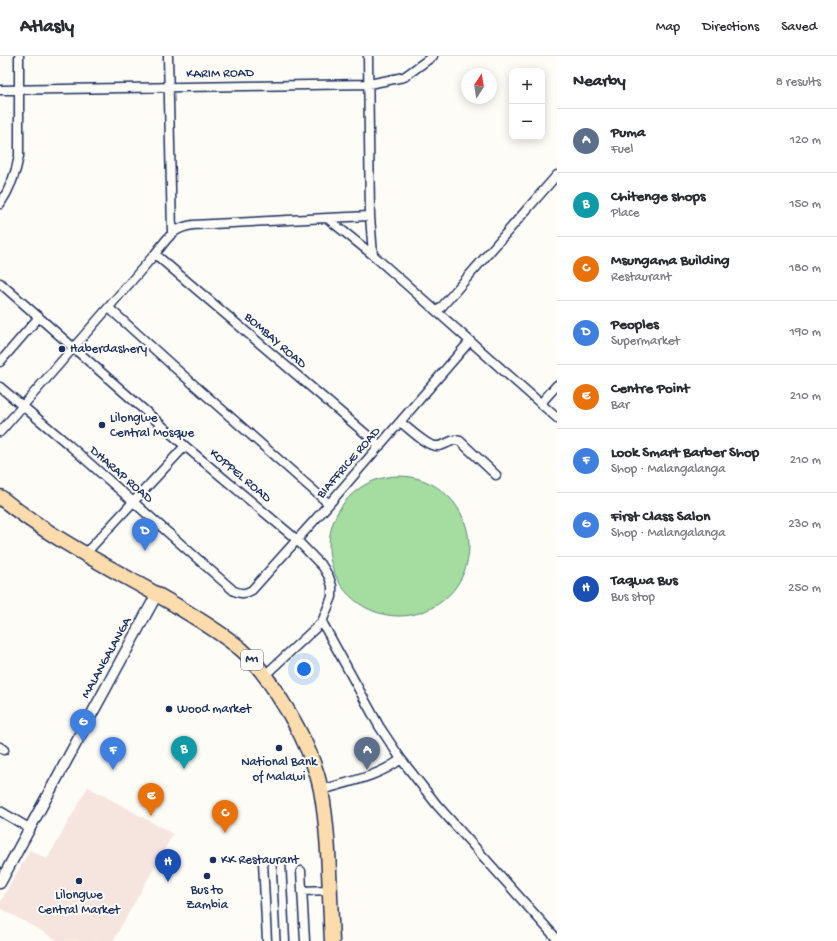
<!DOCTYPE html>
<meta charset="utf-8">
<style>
body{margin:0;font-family:"Gochi Hand",sans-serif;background:#f2f2f3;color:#2b2b33}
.controls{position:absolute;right:12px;top:12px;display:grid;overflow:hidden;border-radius:8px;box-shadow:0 2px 10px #0003}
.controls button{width:36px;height:36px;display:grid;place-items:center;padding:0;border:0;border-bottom:1px solid #e1e1e2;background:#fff;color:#2b2b33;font:20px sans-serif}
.compass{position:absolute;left:461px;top:12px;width:36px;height:36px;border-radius:50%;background:#fff;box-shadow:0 2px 10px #0003;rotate:12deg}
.you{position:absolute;left:304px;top:613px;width:14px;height:14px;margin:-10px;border:3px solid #fff;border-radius:50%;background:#1a73e8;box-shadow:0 0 0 6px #1a73e833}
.badge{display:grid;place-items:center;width:26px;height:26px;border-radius:50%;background:#ea580c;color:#fff;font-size:13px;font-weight:700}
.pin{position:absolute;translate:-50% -33px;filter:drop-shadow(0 1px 2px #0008)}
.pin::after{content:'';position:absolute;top:21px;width:14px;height:12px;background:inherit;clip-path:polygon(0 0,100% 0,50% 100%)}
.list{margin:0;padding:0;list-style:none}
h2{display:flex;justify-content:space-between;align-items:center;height:52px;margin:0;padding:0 16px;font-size:17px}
h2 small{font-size:13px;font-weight:400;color:#7c7c81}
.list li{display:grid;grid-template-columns:26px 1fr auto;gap:12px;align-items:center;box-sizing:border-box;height:64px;padding:0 16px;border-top:1px solid #e1e1e2}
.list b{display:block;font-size:15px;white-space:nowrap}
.list p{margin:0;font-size:13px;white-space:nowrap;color:#7c7c81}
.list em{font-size:13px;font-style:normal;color:#7c7c81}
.map{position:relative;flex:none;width:557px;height:885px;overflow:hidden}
header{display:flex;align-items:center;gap:24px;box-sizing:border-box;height:56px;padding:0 20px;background:#fff;border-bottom:1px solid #e1e1e2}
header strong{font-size:19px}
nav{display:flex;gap:22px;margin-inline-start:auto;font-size:14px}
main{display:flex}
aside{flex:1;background:#fff}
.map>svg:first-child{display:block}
.built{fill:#f6e4df}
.grass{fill:#a5dca0;stroke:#60867f}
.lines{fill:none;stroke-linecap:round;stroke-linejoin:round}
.minor-casing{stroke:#1b2f5e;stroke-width:11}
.tertiary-casing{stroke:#1b2f5e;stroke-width:13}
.trunk-casing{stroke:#1b2f5e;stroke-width:17}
.minor{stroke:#fdfcf7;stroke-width:8}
.tertiary{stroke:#fdfcf7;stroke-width:10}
.trunk{stroke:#fcdcac;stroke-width:14}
.poi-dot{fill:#1b2f5e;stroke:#fdfcf7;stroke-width:1.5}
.labels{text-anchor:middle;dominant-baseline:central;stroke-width:4;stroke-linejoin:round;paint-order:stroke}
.shield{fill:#fdfcf7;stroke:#5f6c8c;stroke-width:1}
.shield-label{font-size:12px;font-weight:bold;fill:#1b2f5e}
.street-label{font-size:13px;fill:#1b2f5e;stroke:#fdfcf7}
.poi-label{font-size:13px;fill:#1b2f5e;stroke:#fdfcf7;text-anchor:start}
</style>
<header>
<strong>Atlasly</strong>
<nav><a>Map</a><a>Directions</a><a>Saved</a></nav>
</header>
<main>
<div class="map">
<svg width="557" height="885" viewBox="0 0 557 885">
<rect width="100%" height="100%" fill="#fdfcf7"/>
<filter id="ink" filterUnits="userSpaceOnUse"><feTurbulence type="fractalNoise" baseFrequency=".025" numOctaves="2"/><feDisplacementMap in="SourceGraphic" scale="8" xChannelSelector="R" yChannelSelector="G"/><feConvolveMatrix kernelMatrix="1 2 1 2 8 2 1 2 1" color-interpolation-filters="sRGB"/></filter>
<g filter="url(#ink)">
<path class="built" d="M88,731l85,47 -60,107h-54l-59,-33v-6l30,-52 17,9z"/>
<path class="grass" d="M329 490a70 70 0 1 1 140 0a70 70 0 1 1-140 0Z"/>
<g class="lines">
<g class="minor-casing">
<path id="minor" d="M168,0l4,177
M368,0l2,160 3,39
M0,34l369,-6 35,-7 29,-21
M0,148c10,-15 16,-31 19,-48v-100
M327,162l43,-2
M155,198l225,192
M0,227l185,163 111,93 27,28 6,10 3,9v11l-10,25 -57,53
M109,252l66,60 154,136
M438,255l119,-136
M0,306l39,-45
M0,331l69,58 165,146c7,3 11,3 18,-1l77,-86 141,-163
M541,347l16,-18
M400,366c9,6 27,25 37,24 7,0 12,-5 18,-6l5,1 36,34
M0,376l155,-178c13,-16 17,-26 38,-29l134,-7 46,37 184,163
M85,498l100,-108
M322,566l57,104 22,33 36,46 120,134
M0,691l4,3
M321,734c27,-8 57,-13 80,-31
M0,755l29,17
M263,806l4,79
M281,806l4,79
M301,815l4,70
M302,835l27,-1"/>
</g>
<g class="tertiary-casing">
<path id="tertiary" d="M0,827l157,-289"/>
</g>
<g class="trunk-casing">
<path id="trunk" d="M0,441c54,44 117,74 177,109 22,14 45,27 65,44 16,14 28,32 39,50 18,28 33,57 40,90 9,49 8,101 11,151"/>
</g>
<use href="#minor" class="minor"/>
<use href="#tertiary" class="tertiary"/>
<use href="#trunk" class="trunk"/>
</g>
</g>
<g class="poi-dot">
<circle cx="62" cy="293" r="4"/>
<circle cx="102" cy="369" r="4"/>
<circle cx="169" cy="653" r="4"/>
<circle cx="279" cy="692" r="4"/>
<circle cx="213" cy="804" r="4"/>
<circle cx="207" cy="820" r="4"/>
<circle cx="79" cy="825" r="4"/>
</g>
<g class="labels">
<rect class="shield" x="241" y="594" width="22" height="20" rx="3"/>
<g class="shield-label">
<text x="252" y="604">M1</text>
</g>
<g class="street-label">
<text transform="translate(220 18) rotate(-1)">KARIM ROAD</text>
<text transform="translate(275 285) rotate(41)">BOMBAY ROAD</text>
<text transform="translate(349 407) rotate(-49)">BIAFFRICE ROAD</text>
<text transform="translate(121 419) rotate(41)">DHARAP ROAD</text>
<text transform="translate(240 420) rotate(40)">KOPPEL ROAD</text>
<text transform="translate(107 602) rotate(-61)">MALANGALANGA</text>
</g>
<g class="poi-label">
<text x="70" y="293">Haberdashery</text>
<text x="110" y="362">Lilongwe<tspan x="110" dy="15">Central Mosque</tspan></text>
<text x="177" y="653">Wood market</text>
<text x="279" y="706" text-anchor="middle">National Bank<tspan x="279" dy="15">of Malawi</tspan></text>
<text x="221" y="804">KK Restaurant</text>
<text x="207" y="834" text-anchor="middle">Bus to<tspan x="207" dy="15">Zambia</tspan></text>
<text x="79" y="839" text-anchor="middle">Lilongwe<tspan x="79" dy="15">Central Market</tspan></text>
</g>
</g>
</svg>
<div class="controls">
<button>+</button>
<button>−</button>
</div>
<svg class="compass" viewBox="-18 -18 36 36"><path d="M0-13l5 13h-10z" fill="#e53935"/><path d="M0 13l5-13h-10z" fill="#7c7c81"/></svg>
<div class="you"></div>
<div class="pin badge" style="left:367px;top:714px;background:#5c6f8a">A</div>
<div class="pin badge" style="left:184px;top:713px;background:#0f9aa8">B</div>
<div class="pin badge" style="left:225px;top:777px;background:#e8710a">C</div>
<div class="pin badge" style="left:145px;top:495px;background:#3f7fe0">D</div>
<div class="pin badge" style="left:151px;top:760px;background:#e8710a">E</div>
<div class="pin badge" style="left:113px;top:714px;background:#3f7fe0">F</div>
<div class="pin badge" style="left:83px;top:686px;background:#3f7fe0">G</div>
<div class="pin badge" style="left:168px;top:826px;background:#1a4fb4">H</div>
</div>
<aside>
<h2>Nearby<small>8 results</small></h2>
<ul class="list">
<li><span class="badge" style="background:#5c6f8a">A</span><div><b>Puma</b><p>Fuel</p></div><em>120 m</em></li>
<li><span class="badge" style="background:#0f9aa8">B</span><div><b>Chitenge shops</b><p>Place</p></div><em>150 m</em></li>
<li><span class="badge" style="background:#e8710a">C</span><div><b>Msungama Building</b><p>Restaurant</p></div><em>180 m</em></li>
<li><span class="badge" style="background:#3f7fe0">D</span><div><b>Peoples</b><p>Supermarket</p></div><em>190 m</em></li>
<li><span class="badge" style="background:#e8710a">E</span><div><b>Centre Point</b><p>Bar</p></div><em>210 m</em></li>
<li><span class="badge" style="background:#3f7fe0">F</span><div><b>Look Smart Barber Shop</b><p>Shop · Malangalanga</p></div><em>210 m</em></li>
<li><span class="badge" style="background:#3f7fe0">G</span><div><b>First Class Salon</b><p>Shop · Malangalanga</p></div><em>230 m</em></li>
<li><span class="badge" style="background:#1a4fb4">H</span><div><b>Taqwa Bus</b><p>Bus stop</p></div><em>250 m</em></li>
</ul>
</aside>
</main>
